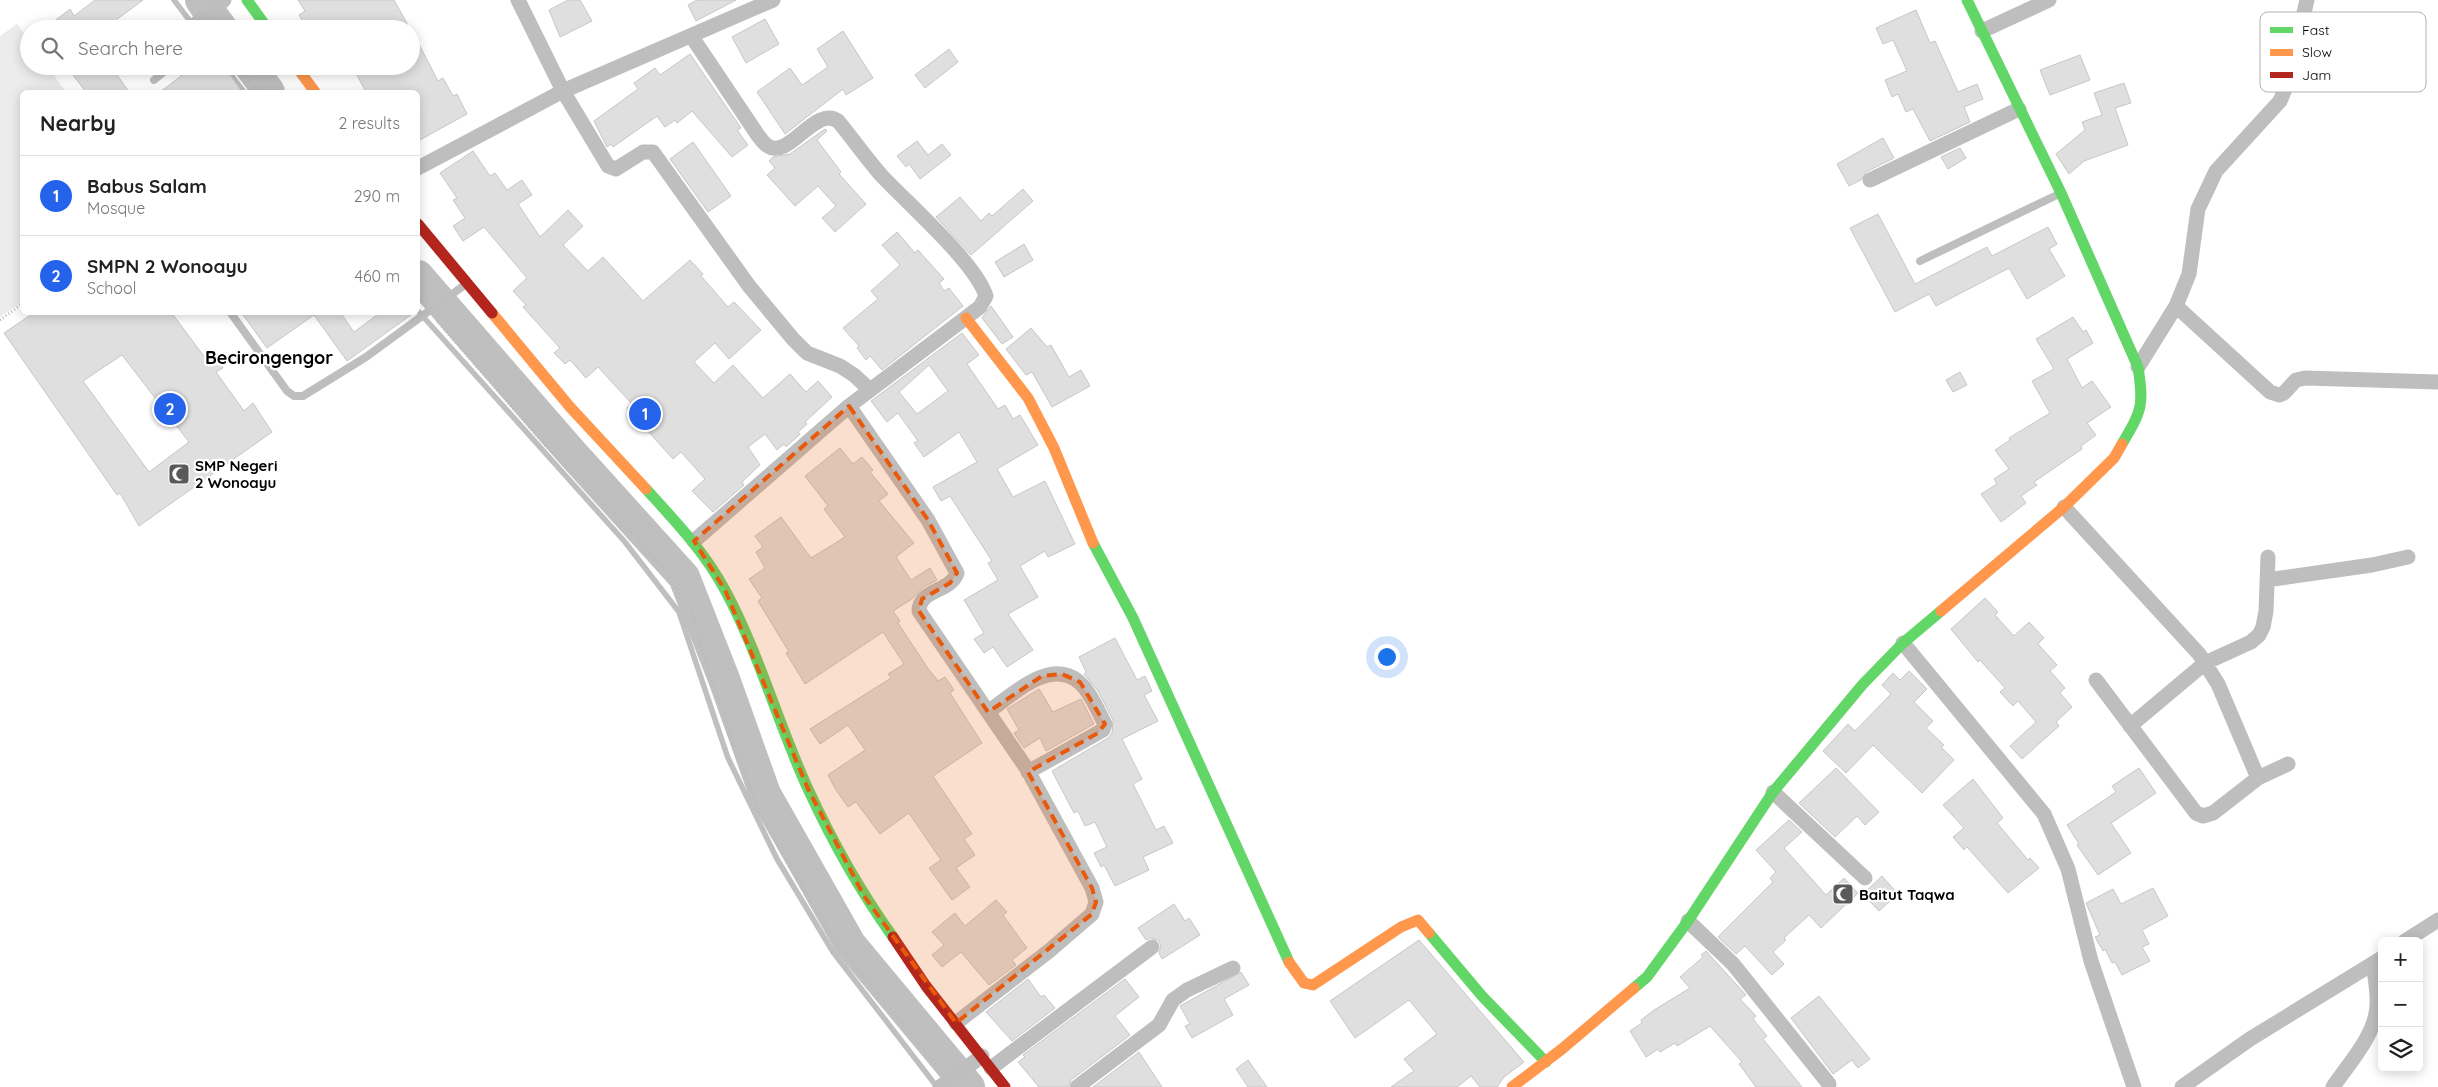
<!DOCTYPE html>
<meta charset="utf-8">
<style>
body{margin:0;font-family:Quicksand,sans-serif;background:#f2f2f2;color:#222}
.controls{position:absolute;right:15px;bottom:15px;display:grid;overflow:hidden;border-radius:8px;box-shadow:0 2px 12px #0003}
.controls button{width:45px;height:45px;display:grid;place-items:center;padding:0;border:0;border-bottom:1px solid #e0e0e0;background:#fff;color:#222;font:25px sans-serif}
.you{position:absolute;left:1386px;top:656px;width:18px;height:18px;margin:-12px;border:4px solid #fff;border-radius:50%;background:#1a73e8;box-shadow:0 0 0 8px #1a73e833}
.badge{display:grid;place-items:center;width:32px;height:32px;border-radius:50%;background:#2563eb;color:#fff;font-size:16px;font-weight:700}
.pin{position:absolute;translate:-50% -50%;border:2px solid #fff;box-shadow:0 1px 5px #0006}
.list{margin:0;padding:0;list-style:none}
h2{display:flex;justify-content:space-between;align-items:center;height:65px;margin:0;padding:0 20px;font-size:21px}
h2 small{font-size:16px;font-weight:400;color:#767676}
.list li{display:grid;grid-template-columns:32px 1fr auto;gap:15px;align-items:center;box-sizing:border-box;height:80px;padding:0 20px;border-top:1px solid #e0e0e0}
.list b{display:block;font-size:19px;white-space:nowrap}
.list p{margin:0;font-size:16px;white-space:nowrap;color:#767676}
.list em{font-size:16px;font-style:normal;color:#767676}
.icon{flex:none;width:28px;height:28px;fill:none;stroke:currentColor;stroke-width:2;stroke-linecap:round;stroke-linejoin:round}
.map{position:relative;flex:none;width:2438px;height:1087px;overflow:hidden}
.search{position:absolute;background:#fff;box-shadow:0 2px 12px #0003;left:20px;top:20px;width:400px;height:55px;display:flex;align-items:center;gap:12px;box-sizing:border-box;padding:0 18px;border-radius:28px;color:#767676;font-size:19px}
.panel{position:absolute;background:#fff;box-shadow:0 2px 12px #0003;left:20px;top:90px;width:400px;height:225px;border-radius:8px}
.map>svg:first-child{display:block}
.green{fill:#ececec}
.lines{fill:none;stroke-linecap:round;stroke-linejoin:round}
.stream{stroke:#bfbfbf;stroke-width:5.5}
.river{stroke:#bfbfbf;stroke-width:32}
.building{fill:#dfdfdf;stroke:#c7c7c7;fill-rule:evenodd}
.path{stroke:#b9b9b9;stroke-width:3;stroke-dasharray:1 2.5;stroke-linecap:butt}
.lane{stroke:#bebebe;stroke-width:8}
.street{stroke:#bebebe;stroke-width:15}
.fast{stroke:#63d668;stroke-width:11}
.slow{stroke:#ff974d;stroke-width:11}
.jam{stroke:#b3261e;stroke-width:11}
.marked{fill:#e8590c;fill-opacity:0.2;stroke:#e8590c;stroke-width:4;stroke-dasharray:10 6;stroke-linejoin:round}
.labels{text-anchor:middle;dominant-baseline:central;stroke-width:4.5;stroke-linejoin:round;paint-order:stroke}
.poi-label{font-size:15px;font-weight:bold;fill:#000;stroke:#fff;text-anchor:start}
.quarter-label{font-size:18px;font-weight:bold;fill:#000;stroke:#fff}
.key{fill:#fff;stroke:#b2b2b2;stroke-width:1}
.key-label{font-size:14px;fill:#000}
</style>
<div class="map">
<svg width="2438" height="1087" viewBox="0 0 2438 1087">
<rect width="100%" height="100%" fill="#fff"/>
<path class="green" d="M17,24l12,16v26h18l19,26h-44v210l-22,15v-281z"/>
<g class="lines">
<path class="stream" d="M174,0l19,25
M224,66l20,26
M418,311l207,231 54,70 49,146 49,101 56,93 104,135"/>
<path class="river" d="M201,0l21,29
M250,66l19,26
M418,276l153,176 113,125 40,102 41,115 85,150 119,143"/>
</g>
<path class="building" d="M95,0h48l-39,29h-60l26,-20 4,7z
M298,0h96l16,29h-103l-8,-14 6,-4z
M568,0h12l12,21 -32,16 -11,-27z
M697,0h39l-40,21 -8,-16z
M1916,10l14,33 5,-2 23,51 19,-8 6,15 -19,8 6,15 -40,19 -17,-32 -7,3 -8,-18 -6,3 -7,-17 22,-9 -14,-31 -10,4 -7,-16z
M765,19l14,25 -33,19 -14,-26z
M411,29l27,52 5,-3 10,18 4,-2 10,20 -49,27v-49h-52l-14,-26h59z
M843,31l30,47 -27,17 -3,-6 -58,45 -28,-42 33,-24 12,17 26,-18 -11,-18z
M949,49l9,13 -33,26 -10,-13z
M690,54l51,74 -4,2 11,15 -16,12 -40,-46 -15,12 -2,-3 -10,7 -8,-11 -44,31 -2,-3 -4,3 -13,-26 44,-32 -4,-6 21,-15 5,7z
M2080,55l10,25 -40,15 -10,-25z
M66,66h45l18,26h-43z
M194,66h30l18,26h-82z
M2124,83l7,20 -16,5 13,37 -44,16 -15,13 -13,-20 29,-24 -3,-8 20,-7 -8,-22z
M825,129l2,2 -10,9 24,32 -2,2 27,30 -31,28 -13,-14 14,-12 -18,-20 -23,20 -28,-31 8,-7 -6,-7 4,-4 17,-3z
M1883,138l11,20 -28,14 -5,8 -12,6 -12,-22z
M917,141l11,14 14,-11 9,11 -31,24 -11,-15 -3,3 -9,-11z
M693,142l38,54 -23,16 -38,-53z
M1960,148l6,10 -18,11 -7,-12z
M473,151l17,25 5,-3 12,17 15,-10 10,15 -14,9 22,33 28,-27 15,16 -20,19 25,26 15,-14 40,44 47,-41 13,14 -2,2 27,31 6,-5 27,28 -32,29 -14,-16 -21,19 20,21 19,-18 30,33 27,-24 16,18 12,-11 14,16 -27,25 2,2 -9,8 2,2 -14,13 -2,-3 -7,6 -12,-16 -17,13 12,18 -18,17 2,3 -31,27 -21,-21 13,-12 -24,-27 -8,7 -46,-51 5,-4 -34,-37 -12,11 -16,-18 -5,4 -11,-11 6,-5 -37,-41 3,-2 -13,-14 14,-13 -43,-51 -21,14 -10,-15 12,-8 -12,-18 4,-2 -17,-25z
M1023,189l10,12 -62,54 -35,-38 24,-20 21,24 8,-8 3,3z
M1878,214l37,70 72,-37 5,9 56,-29 9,17 -8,5 16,27 -38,23 -18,-31 -73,38 -7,-12 -34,18 -45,-84z
M897,232l18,21 3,-3 26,29 -5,4 5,8 5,-3 14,18 -81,64 -12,-14 -4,4 -9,-12 2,-2 -16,-18 35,-29 -7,-8 29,-26 -18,-20z
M1024,244l9,16 -29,17 -9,-15z
M991,306l22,31 -11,7 -20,-26z
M35,312h136l35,47 8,-4 9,13 -7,4 28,39 9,-8 19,29 -133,94 -19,-33 -3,2 -113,-162zM122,355l67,87 -40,30 -66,-91z
M241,312h99l14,20 27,-20h34l-68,49 -33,-46 -47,33z
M2073,317l10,15 3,-2 7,13 -26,16 15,29 10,-7 19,26 -24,16 9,12 -15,11 1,3 -48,33 3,3 -16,11 5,7 -25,19 -20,-28 16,-10 -3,-5 15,-10 -14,-19 15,-10 -1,-2 41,-25 -18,-32 22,-12 -18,-30z
M1031,328l16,19 4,-2 18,32 12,-7 9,16 -38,21 -20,-35 -6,3 -20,-26z
M962,333l17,22 -12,9 31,45 7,-4 8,14 7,-4 18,30 -41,24 16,28 32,-16 30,63 -27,13 -3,-6 -25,15 18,31 -30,17 25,36 -26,17 -14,-20 -9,6 -10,-14 10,-6 -20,-33 34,-20 -10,-17 4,-2 -42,-65 -9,5 -8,-14 44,-25 -18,-30 -35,25 -10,-14 4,-2 -20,-28 -11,9 -16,-21zM929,365l19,26 -31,23 -18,-22z
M1960,372l7,13 -14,7 -7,-12z
M840,448l13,16 9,-7 11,13 -3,2 18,22 -9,7 35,42 -18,14 15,23 19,-12 7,12 -13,7 -12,12 -19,12 7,10 -2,2 29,44 11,14 7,-4 9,13 -4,3 32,50 -49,33 39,58 -8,5 11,16 -19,13 14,19 -18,13 -23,-32 12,-8 -32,-47 -29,21 -24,-32 -8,5 -12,-17 -8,-15 37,-25 -17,-25 -28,19 -10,-15 81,-51 -3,-4 16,-10 -21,-32 -78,52 -19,-31 3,-1 -31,-51 4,-3 -13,-19 16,-11 -9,-16 7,-5 -8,-11 26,-19 30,41 34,-21 -21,-28 4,-3 -23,-30z
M1985,598l13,14 -3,3 19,21 15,-14 15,16 -6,6 19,21 -7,6 15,17 -5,5 12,14 -16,15 3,4 -37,33 -12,-13 26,-24 -18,-21 -5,5 -13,-14 5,-4 -25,-28 -2,2 -27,-33z
M1115,638l22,42 8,-4 7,15 -8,4 14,26 -36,18 20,40 -9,5 23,46 8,-4 9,17 -30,14 6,13 -34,16 -11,-21 -3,2 -7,-14 13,-6 -12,-25 -10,4 -7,-15 -4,2 -22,-42 56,-33 4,-5 1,-13 -15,-29 -14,-17 2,-2 -7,-15z
M1909,671l18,18 -13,13 19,19 -7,7 18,17 -3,2 13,13 -32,33 -49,-48 -27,28 -23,-22 25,-27 7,7 36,-37 -9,-9 11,-12 7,7z
M1039,689l14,23 28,-13 13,25 -48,27 -6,-13 -16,10 -10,-15 5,-3 -12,-21z
M1836,768l43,44 -14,13 -8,-9 -22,21 -36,-34z
M2139,768l17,25 -45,30 20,30 -33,22 -21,-30 2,-1 -12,-19 49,-33 -4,-6z
M1973,779l30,39 -6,5 31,37 2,-2 9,10 -31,25 -41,-46 -3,3 -11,-13 11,-9 -21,-23z
M1789,820l13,12 -18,16 42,47 18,-17 14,15 -37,35 -12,-13 -25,23 2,2 -13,12 11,12 -12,11 -27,-29 -9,8 -18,-17 55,-55 -3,-4 6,-6 -20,-22z
M1882,876l16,18 -19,17 -16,-17z
M2153,888l15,28 -26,14 7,14 -7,3 8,14 -28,14 -7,-13 -3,1 -7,-14 -2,2 -8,-14 5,-2 -14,-32 27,-14 8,15z
M996,900l11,12 -4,3 24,33 -15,12 4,5 -27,20 -28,-33 -19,15 -10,-12 12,-10 -12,-13 23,-19 10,13z
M1174,904l11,17 4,-3 11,17 -38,24 -3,-6 2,-7 -2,-5 -8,-3 -5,2 -8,-12z
M1419,940l105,122 -20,15 -7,10h-17l-9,-11 -14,11h-66l23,-16 -10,-12 33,-25 -28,-34 -54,38 -25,-37z
M1706,951l40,44 -6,4 16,17 -3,3 14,17 -4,3 39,48h-46l-17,-23 3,-2 -32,-36 -33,20 -2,-3 -15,9 -2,-3 -12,8 -16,-26 12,-8 -1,-3 13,-10 36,-22 -10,-11 23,-20 -2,-2z
M1241,972l8,13 -25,14 9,16 -41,23 -7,-12 5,-2 -10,-18z
M1028,979l13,18 3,-2 11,13 -43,33 -26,-29z
M1125,979l14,18 -24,19 15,19 -59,45 -3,7h-29l-21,-25 7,-5 -2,-2z
M1819,996l51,63 -12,9 -6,-8 -19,14 -42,-56z
M1139,1052l23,35h-69z
M1248,1060l19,27h-19l-12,-18z"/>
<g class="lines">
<path class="path" d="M189,0l5,6
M239,66l19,26
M0,320l22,-16
M437,321l106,122 79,78 38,44 31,43 17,62 52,145 77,129 102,125"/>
<path class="lane" d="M154,80l17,-14
M1920,261l139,-67
M230,312l57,79 7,5h9l63,-39 100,-73"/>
<path class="street" d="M518,0l45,91 45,75 8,3 27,-17h10l96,134 44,53 14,14 33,13 14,9 16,15
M190,29l34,-29
M1982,31l67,-31
M692,37l65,97c3,4 7,10 11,12 21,14 47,-41 70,-25 15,18 28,37 43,54 27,29 94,87 105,121l-6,11 -131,99 -155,135
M418,168l145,-77 210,-91
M1870,180l149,-71
M2176,306l94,86 9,3 5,-2 12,-13 9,-2 133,4
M2138,367l38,-61 13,-32 9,-65 18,-38 64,-70 8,-19 19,-82
M849,406l79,114 29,53c-6,19 -38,16 -38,38l108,158 65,119 4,14 -4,12 -43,37 -93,72
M2064,507l135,147 19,30 40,94
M2267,580l105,-15 36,-8
M1903,643l141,171 24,55 23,92 43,126
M2096,680l100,133 7,3 10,-3 45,-35 30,-14
M988,712c23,-16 62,-55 91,-30 11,9 19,29 26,42l-2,6 -75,42
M2130,726l75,-63 46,-21 8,-7 4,-8 3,-16 2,-54
M1773,792l92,86
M1688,921l45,43 96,120
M2405,941l33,-21
M991,1068l161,-121
M940,1087l42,-31
M1077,1087l82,-62 14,-25 14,-10 46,-22
M2182,1087l68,-48 132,-81
M2333,1087c16,-24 42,-51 44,-81 1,-14 -2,-29 -4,-42"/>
<path class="fast" d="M247,0l21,29
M1967,0l94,193 77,174c6,39 4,43 -16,77
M646,489c29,32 58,62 79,101 34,63 53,134 83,199 24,52 52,102 85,148
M1093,543l40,75 156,344
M1429,933l53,63 64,66
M1634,988l13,-11 41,-56 85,-129 90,-108 40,-41 38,-32"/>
<path class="slow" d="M296,66l19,26
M492,313l78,94 76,82
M966,318l62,80 26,50 39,95
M1941,611l123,-104 50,-49 8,-14
M1289,962l15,21 9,2 88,-58 17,-7 11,13
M1512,1087l50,-38 72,-61"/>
<path class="jam" d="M418,224l74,89
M893,937l33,49 79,101"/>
</g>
<path class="marked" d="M849,406l79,114 29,53 -7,10 -28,16 -3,12 69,101 54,-36 20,-2 18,8 25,42 -7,9 -70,39 64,116 4,14 -4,12 -136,109 -92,-127 -56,-107 -83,-199 -31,-49z"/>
<defs>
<g id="mosque-square" transform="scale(1.125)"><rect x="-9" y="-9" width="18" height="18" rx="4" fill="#595959" stroke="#fff"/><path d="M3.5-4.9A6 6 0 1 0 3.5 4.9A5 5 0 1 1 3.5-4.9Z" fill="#fff"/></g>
</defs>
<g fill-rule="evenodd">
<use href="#mosque-square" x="179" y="474"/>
<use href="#mosque-square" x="1843" y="894"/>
</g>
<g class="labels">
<g class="poi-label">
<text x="195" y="465">SMP Negeri<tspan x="195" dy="17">2 Wonoayu</tspan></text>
<text x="1859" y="894">Baitut Taqwa</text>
</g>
<g class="quarter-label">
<text x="269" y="357">Becirongengor</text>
</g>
</g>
<rect x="2260" y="12" width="166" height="80" rx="8" class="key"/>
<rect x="2270" y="27" width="23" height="6" fill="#63d668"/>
<rect x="2270" y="49" width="23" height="7" fill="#ff974d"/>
<rect x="2270" y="72" width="23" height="6" fill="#b3261e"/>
<g class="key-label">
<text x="2302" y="35">Fast</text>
<text x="2302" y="57">Slow</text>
<text x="2302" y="80">Jam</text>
</g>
</svg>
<div class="controls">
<button>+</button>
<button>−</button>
<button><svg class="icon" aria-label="layers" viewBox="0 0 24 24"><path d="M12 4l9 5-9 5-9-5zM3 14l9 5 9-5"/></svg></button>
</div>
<div class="you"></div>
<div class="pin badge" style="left:645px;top:414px">1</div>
<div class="pin badge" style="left:170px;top:409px">2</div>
<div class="search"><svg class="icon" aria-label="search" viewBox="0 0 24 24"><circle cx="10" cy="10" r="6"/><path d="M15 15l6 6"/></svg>Search here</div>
<section class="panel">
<h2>Nearby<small>2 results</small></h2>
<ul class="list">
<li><span class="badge">1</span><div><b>Babus Salam</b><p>Mosque</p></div><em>290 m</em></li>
<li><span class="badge">2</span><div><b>SMPN 2 Wonoayu</b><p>School</p></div><em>460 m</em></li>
</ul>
</section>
</div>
